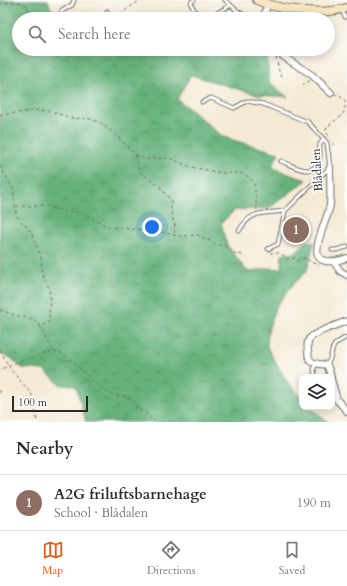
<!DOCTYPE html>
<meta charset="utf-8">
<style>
body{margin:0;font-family:Cardo,serif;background:#f7f7f7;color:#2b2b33}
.controls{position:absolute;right:12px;bottom:12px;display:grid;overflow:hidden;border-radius:8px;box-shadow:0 2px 10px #0003}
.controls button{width:36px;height:36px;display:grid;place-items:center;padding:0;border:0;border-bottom:1px solid #e1e1e2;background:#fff;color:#2b2b33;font:20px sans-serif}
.scale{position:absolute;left:12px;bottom:10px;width:76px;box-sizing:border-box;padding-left:4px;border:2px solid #2b2b2b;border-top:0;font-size:11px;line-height:14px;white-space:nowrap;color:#2b2b2b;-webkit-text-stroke:3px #fff;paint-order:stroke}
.you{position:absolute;left:152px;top:227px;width:14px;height:14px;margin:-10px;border:3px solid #fff;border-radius:50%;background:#1a73e8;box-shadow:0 0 0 6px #1a73e833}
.badge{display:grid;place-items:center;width:26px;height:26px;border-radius:50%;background:#ea580c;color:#fff;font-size:13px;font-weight:700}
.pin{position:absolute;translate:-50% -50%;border:2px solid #fff;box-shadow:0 1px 4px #0006}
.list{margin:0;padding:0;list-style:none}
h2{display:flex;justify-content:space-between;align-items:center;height:52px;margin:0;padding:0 16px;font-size:17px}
h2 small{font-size:13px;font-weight:400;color:#7c7c81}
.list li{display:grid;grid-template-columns:26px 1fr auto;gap:12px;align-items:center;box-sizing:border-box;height:56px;padding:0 16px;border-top:1px solid #e1e1e2}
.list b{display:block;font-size:15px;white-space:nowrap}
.list p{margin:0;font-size:13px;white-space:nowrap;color:#7c7c81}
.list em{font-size:13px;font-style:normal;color:#7c7c81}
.icon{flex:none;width:22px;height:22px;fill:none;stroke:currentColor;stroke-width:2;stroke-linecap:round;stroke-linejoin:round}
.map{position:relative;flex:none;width:347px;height:422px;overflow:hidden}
.search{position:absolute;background:#fff;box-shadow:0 2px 10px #0003;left:12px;right:12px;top:12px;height:44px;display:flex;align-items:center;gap:10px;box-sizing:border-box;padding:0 14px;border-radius:22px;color:#7c7c81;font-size:15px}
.sheet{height:108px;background:#fff}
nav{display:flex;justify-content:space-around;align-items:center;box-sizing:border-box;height:56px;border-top:1px solid #e1e1e2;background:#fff;font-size:11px;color:#7c7c81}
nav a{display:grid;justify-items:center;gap:2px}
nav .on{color:#ea580c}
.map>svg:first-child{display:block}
.forest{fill:url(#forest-crowns);stroke:#486e53}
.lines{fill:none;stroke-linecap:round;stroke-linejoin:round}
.service-casing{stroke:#716e66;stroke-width:5}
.minor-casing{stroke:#716e66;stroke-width:8}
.secondary-casing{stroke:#716e66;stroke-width:10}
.path{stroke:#716e66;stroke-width:1;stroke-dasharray:3 3;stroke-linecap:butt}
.service{stroke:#fff;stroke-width:3}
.minor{stroke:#fff;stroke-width:6}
.secondary{stroke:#f9e7c3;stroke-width:8}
.labels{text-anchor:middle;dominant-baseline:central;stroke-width:3;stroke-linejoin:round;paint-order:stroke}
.street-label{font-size:12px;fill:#2b2b2b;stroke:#fff}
</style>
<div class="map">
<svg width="347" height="422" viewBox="0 0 347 422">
<defs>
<pattern id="forest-crowns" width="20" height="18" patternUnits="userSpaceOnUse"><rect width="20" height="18" fill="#66b27b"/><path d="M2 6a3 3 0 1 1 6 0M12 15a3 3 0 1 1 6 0" fill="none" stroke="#549165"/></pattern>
</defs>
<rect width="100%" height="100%" fill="#fff"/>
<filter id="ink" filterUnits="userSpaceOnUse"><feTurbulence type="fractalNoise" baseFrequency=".025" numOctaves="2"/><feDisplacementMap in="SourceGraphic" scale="8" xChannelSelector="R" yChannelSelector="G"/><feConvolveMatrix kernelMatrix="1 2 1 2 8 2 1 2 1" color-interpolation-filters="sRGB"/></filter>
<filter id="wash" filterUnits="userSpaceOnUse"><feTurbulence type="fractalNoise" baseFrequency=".012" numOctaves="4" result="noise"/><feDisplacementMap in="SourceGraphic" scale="16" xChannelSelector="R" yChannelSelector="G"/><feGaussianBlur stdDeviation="0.9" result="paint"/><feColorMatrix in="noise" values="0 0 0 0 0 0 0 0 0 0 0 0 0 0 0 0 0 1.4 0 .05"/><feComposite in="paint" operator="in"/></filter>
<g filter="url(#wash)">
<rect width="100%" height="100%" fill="#f4ead4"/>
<path class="forest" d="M0,0h48l7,19h-36v30h83l14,3 27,-3h21l6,1 16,-1h80l1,5 2,28 19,15 -30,-2 -67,-20 -14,24 44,36 8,4 50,14 -7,14 19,8 16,5 -38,28 -34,2 -14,13 6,22 19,25 4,2 20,-4 11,1 1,-15 12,-1 12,-11h8l-7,29 -17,17 -15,20 -7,23 -1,15 3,7 17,28 15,17v9h8l18,15h-242l-10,-36 -15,-1 -17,-15 -22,-2 -11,-10 -11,-4z"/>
</g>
<g filter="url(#ink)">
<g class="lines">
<g class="service-casing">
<path id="service" d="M194,0l-2,1 -1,3 8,15
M225,0l10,9 15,10
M342,10l3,7
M107,11l5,8
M59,19l3,-8 10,-6 2,-5
M207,19l24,-14
M202,102l9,-4 23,10 13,-7 16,3 45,18 19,21 3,24 -45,44 -7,33 -10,5
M281,161c12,5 33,18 38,-1 2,-5 0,-10 1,-16l4,-5
M239,231c13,-22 24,-17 46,-20
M332,250h4l11,-3
M327,365c10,-17 -2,-17 20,-28
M315,377l-1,-8 1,-4"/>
</g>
<g class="minor-casing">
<path id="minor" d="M265,19v-7l3,-8
M277,49l7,8 28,18 19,18
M330,167c0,12 1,26 0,38 -4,23 -35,69 17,53
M334,262l6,9 7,4
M331,377l-3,-10 -1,-2c-11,-2 -19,1 -19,-15 -1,-4 -1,-8 2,-12 4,-5 29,-14 37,-17
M332,382l5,18 10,11"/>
</g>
<g class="secondary-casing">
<path id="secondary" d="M257,0c24,11 65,15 90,8"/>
</g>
<path class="path" d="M0,4c8,-2 22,-4 27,2 2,4 2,9 3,13
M115,17l26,-17
M276,57l3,14 4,8
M302,85l7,-4 2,1
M0,115l39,-5 11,1 21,7 20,1 10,4 17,14 17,17 10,5 24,-1 22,9 30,6h19l9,4 5,6 3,27
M332,145l2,-2 -8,-11v-3c10,-13 21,-9 19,-29l-9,-6
M135,155l3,13 3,5 19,14 11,14v11l4,14 -1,8
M0,166l13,23 3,26 6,8 5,3 4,6 11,29 -1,8 2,7 6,12 1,8 -1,27 -9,3 13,25 -44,14 -9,5
M16,206h31l16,5 13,1 10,2 22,13 49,4 22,5 19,-1 20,10h5l4,2 9,7 8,1
M270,253h10l8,6 7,-1 2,3 8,-3 7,5 7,1
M0,310l18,6 15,3 4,3 3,4
M0,350l11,20 20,23 3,9 3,20
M54,351l10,3 37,34 13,8h10l7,3 3,3 3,7 8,4 10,9
M0,390v3"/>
<use href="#service" class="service"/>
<use href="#minor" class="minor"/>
<use href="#secondary" class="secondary"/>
</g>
</g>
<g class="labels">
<g class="street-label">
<text transform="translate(317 170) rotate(-94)">Blådalen</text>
</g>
</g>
</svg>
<div class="controls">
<button><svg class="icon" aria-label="layers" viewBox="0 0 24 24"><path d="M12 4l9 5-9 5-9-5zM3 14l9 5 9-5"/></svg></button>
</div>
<div class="scale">100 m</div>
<div class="you"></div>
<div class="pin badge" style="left:296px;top:230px;background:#8d6e63">1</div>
<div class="search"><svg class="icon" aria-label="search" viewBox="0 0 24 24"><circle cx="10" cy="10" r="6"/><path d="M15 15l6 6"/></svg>Search here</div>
</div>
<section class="sheet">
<h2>Nearby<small></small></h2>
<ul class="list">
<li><span class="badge" style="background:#8d6e63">1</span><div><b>A2G friluftsbarnehage</b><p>School · Blådalen</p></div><em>190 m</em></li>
</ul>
</section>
<nav>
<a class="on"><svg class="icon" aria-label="map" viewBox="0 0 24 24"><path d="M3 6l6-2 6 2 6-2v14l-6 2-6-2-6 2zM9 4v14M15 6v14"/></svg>Map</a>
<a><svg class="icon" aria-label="directions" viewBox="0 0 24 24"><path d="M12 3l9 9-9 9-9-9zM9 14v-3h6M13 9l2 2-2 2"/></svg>Directions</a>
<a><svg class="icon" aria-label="saved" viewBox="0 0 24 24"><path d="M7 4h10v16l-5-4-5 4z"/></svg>Saved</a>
</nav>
